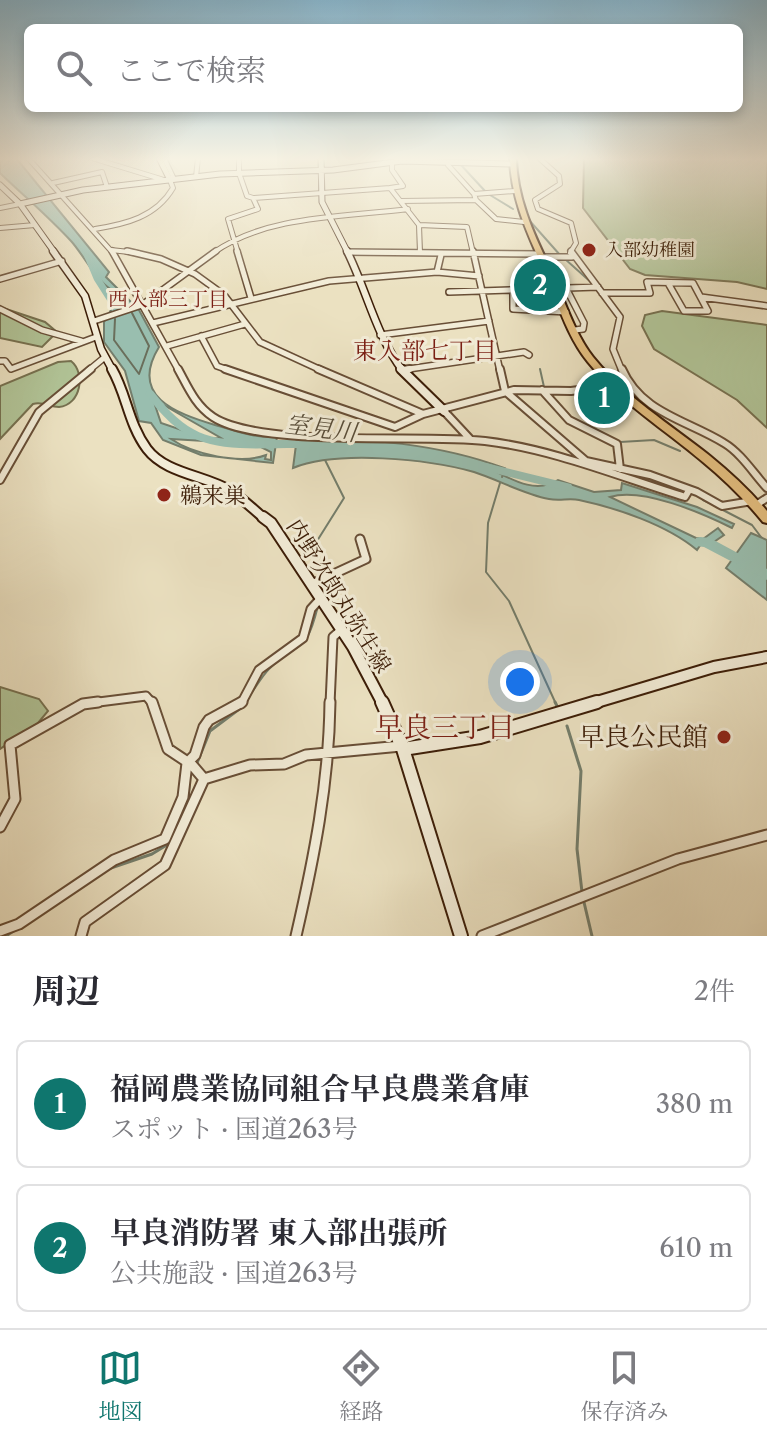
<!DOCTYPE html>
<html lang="ja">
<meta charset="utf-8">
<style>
body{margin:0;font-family:"Libre Caslon Text","Noto Serif JP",serif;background:#f7f7f7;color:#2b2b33}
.you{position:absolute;left:520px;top:682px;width:28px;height:28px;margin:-20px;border:6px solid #fff;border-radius:50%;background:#1a73e8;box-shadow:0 0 0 12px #1a73e833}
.badge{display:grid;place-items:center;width:52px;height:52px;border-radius:50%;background:#0f766e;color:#fff;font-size:26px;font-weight:700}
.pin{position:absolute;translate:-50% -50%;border:4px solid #fff;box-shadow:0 2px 8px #0006}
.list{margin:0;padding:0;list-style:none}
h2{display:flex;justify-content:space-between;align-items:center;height:104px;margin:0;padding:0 32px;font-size:34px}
h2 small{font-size:26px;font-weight:400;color:#7c7c81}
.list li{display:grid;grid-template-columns:52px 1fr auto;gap:24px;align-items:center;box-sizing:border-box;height:128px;margin:0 16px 16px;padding:0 16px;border:2px solid #e1e1e2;border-radius:12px}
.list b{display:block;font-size:30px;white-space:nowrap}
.list p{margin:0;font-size:26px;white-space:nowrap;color:#7c7c81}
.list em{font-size:26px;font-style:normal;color:#7c7c81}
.icon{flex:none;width:44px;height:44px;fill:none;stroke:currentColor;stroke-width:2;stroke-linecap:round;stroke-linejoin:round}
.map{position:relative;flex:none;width:767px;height:936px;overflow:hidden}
.search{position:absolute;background:#fff;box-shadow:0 4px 12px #0003;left:24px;right:24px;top:24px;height:88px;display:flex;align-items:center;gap:20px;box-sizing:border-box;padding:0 28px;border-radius:12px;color:#7c7c81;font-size:30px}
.sheet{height:392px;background:#fff}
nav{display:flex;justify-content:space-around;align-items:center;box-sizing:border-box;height:112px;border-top:2px solid #e1e1e2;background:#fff;font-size:22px;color:#7c7c81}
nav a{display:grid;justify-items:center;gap:4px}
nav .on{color:#0f766e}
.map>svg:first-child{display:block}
.green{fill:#b1c497;stroke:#76704f;stroke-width:2}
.water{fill:#99beaf;stroke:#747e6c;stroke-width:2;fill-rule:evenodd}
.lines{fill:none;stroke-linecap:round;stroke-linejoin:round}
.shore{stroke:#6a6e5b;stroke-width:2}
.stream-far1{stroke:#747e6c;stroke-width:2}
.stream{stroke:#747e6c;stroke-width:3}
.river{fill:#99beaf;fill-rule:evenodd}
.street-far4-casing{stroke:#684e36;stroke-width:6}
.street-far3-casing{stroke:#684e36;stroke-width:8}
.street-far2-casing{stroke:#684e36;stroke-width:10}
.street-far1-casing{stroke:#684e36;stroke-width:11}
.street-casing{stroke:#684e36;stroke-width:13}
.secondary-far4-casing{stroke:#3c1d07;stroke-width:7}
.secondary-far3-casing{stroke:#3c1d07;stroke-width:9}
.secondary-far2-casing{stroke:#3c1d07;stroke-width:12}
.secondary-far1-casing{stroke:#3c1d07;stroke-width:14}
.secondary-casing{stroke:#3c1d07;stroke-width:16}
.highway-casing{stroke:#3c1d07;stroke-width:4}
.street-far4{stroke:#f2ecd7;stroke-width:4}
.street-far3{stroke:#f2ecd7;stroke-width:5}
.street-far2{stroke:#f2ecd7;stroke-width:6}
.street-far1{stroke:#f2ecd7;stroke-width:7}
.street{stroke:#f2ecd7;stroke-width:9}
.secondary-far4{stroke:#f2ecd7;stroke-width:5}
.secondary-far3{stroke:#f2ecd7;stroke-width:6}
.secondary-far2{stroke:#f2ecd7;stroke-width:8}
.secondary-far1{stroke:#f2ecd7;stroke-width:10}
.secondary{stroke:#f2ecd7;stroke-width:12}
.highway{fill:#e6c080;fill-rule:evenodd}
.wall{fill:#af7a58;stroke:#3c1d07;stroke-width:2}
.shaded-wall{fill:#8f6347;stroke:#3c1d07;stroke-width:2}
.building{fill:#cc8e66;stroke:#3c1d07;stroke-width:2}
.poi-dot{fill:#8f2418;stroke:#f2ecd7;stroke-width:3}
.labels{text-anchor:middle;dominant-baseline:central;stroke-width:6;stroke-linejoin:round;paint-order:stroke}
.far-poi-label{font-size:18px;fill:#3c1d07;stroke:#f2ecd7;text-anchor:start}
.far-neighbourhood-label{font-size:20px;fill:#7a1f14;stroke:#f2ecd7}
.poi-label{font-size:22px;fill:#3c1d07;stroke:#f2ecd7;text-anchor:start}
.street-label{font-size:22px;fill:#3c1d07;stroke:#f2ecd7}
.neighbourhood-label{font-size:24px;fill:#7a1f14;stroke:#f2ecd7}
.water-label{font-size:24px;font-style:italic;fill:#584d39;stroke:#f2ecd7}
.near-poi-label{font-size:26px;fill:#3c1d07;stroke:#f2ecd7;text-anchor:end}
.near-neighbourhood-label{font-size:28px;fill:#7a1f14;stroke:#f2ecd7}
</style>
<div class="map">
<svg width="767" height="936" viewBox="0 0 767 936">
<rect width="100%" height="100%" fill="#ebe1c1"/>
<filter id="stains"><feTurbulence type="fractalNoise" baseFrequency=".0025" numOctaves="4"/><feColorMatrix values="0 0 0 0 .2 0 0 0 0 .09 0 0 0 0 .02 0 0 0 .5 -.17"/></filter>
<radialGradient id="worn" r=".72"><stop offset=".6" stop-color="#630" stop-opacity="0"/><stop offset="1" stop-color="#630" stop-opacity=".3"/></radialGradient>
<path class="green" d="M584,158h183v131l-30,-7 -92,-7 -15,-6 -47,-61z
M0,307l45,15 12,10 -15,15 -42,-9z
M662,311l105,14v103l-30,-28 -83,-51 -12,-23 3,-11z
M71,361c15,12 10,44 -12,46 -10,0 -16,-6 -26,-3l-33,35v-53l58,-24z
M0,687l39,12 9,12 -10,12 -38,26z"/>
<path class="water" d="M0,158h16l93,114 -3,5 33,33 20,37c-30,49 16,66 56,78 22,6 39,13 62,12l-4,26 -72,-8 -38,-15 -12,-17 -12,-2 -14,-50 -21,-29v-20l7,-12 1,-20c-16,-9 -29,-36 -41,-49 -23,-25 -47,-45 -71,-68zM160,403l61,35 -13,1 -47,-16 -6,-18zM171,439l84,5 16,8v8l-6,-1 1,-4c-26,10 -73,-1 -95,-16z
M297,437c71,2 140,6 207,31l-7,4c19,10 41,21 61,8l36,12 27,-2 1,-7 75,24 37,17 -2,4c-30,-15 -90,-41 -122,-31l86,41 7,1 15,-11 6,7 -16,11 -7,-2 -4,6c-30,-25 -80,-42 -118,-50 -9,-2 -20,1 -30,-1 -26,-5 -50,-19 -75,-27 -46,-13 -137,-22 -181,-4z
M751,533l16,7v60l-41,-32z"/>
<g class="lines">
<path class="shore" d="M115,319l-1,21 25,34 10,-28 -17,-33"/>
<path class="stream-far1" d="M461,165l24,26
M490,195l23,14
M529,220l31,35
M565,259l28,25
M613,337l-2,13 17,38
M540,369l4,18
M620,442l34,-2 26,11
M502,477l4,-7
M500,483l-12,40 -2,49 23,29 47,103
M703,500l13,6
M721,509l31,16 9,12
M322,575l-10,-26 32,-51 -19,-38
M250,695c6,-8 12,-19 19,-26 31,-31 36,-11 49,-63"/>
<path class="stream" d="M555,702l2,4
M567,726l14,45 -4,78 5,43
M197,763l13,-32 32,-24
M173,838l15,-39 2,-25
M583,898l9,38
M6,936l99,-66 47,-16 18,-11"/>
<path class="river" d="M85,254l7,2 10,24 20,31 -1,2h-6l-21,-33 -10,-24z
M150,390l3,1c40,52 64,50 126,49 13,0 24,-1 34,8l-5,4 -10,-4c-69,0 -109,9 -153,-55z
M486,463l81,20 4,1 2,3 -2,3 -4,1 -85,-21 -1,-3 1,-3z
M700,537l10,1 57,31v11l-63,-33 -8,-1 -2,-4 2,-4z"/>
<g class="street-far4-casing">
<path id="street-far4" d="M28,158l85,95
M92,158l72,22
M164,158l10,21
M239,158v15l8,23 6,2 137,-10 29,37 1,28
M539,158l20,18 1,8 -25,16 3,9 33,14 5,20 -6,10
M448,165l26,29
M196,177l2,-19
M53,183l49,-11 5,15
M390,188l13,-2 -11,-16v-8
M476,200l20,19 28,3
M401,201l75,-1 -2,-6 41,-3
M0,208l20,-4
M419,225l48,2 6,26
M0,228l35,-3
M95,229c31,-5 61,-12 78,-41l-3,-8
M111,250l27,3
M347,252l99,1
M213,253c53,-38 132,-36 195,-44
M238,253l-10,-34 30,-10 -5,-11"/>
</g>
<g class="street-far3-casing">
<path id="street-far3" d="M112,251l67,120
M127,251l34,8 34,15 29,21 36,47 63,29
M237,251l14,47
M473,251l27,120
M571,251l49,66 -7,32 9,22
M347,252l193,2
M441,255l-4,17 42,4
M541,257h31
M0,279l62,-18
M567,290l17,33 -1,6 -8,1
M449,292l149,-5
M513,292v17l53,3
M602,293h48l-3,-11 46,1 15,28h-24l-16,-28
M701,297l66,9
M0,309l42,21 39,11
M94,321l48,-16 74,-54
M153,323l176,-42 108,-9
M380,335l109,-14
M201,336l16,30 14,5
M167,346l78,-22
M0,361h5l6,8 85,-32
M402,370l122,-18 5,3
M88,371l17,-14"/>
</g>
<g class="street-far2-casing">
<path id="street-far2" d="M178,369c10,18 17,36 35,48 47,31 210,17 272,24 68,8 135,36 200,56l3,-5
M225,369l170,58 28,-13
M318,369l105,45 91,-24 57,1 46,-6
M500,369l5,22 81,70 64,14 47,17 25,14 30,-5
M622,369c19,44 65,51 102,74 17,10 30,31 43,45
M402,370l8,-1
M542,390l27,30 48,24 3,25
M444,411l26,28
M0,480l39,-68 52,-43
M756,505l11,-7"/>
</g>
<g class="street-far1-casing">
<path id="street-far1" d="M312,584l54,-25 -6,-20
M83,704l63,-8 7,8
M241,704l18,-34 44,-32 8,-29 10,-11
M330,704l3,-67 8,-7"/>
</g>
<g class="street-casing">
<path id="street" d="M152,702l16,47 24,16 12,14
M0,827l15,-28 -5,-54 73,-41 15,-2
M0,931l19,-7 95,-64 51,-21 18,-42 4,-34 8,-8 9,-28 5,-7 33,-18
M81,936l4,-14 80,-57 39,-86 46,-14 34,-1 22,-9 95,-9
M296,936c18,-78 33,-153 34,-234
M482,936l196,-77 89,-24"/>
</g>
<g class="secondary-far4-casing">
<path id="secondary-far4" d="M159,158l11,22
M321,158l1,44 26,51
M0,185l20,19 35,49
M20,204l63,-14 137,-16 113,-4 69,-9 111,3"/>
</g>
<g class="secondary-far3-casing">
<path id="secondary-far3" d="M53,251l32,45 16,53 12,22
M347,251c20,40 29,85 56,120"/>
</g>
<g class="secondary-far2-casing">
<path id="secondary-far2" d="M112,369c15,26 16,54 35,80 19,25 58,26 84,42 12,8 23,19 34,28
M401,369l43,42"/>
</g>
<g class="secondary-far1-casing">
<path id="secondary-far1" d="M263,517l8,6 82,124 30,57
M590,704l124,-37 53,-10"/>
</g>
<g class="secondary-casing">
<path id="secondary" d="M382,702l21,47 58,187
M403,749l77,-12 117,-35"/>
</g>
<g class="highway-casing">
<path id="highway" d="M510,158h6c1,41 17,74 34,110 14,30 23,63 43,89 32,40 77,67 117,99 21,17 40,35 57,55v12l-4,-1c-18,-22 -38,-42 -60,-60 -39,-33 -83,-60 -115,-100 -22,-27 -31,-62 -45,-94 -16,-36 -32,-69 -33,-110z"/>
</g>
<use href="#street-far4" class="street-far4"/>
<use href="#street-far3" class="street-far3"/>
<use href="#street-far2" class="street-far2"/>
<use href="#street-far1" class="street-far1"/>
<use href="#street" class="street"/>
<use href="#secondary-far4" class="secondary-far4"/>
<use href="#secondary-far3" class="secondary-far3"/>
<use href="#secondary-far2" class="secondary-far2"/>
<use href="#secondary-far1" class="secondary-far1"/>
<use href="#secondary" class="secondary"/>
<use href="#highway" class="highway"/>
</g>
<path class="wall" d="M593,390l25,14 -14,4 -13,-14z"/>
<path class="shaded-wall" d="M620,400l-2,4 -14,4 1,-4z"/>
<path class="building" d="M609,388l11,12 -15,4 -12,-14z"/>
<linearGradient id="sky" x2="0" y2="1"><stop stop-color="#88b8d1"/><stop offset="0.55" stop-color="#f6f2e3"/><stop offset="1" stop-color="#f6f2e3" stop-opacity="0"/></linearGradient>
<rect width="767" height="289" fill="url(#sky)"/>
<g class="poi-dot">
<circle cx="589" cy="250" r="8"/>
<circle cx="164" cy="495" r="8"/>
<circle cx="724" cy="737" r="8"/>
</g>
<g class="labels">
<g class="far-poi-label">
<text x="605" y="250">入部幼稚園</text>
</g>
<g class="far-neighbourhood-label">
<text x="168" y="299">西入部三丁目</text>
</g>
<g class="poi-label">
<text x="180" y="495">鵜来巣</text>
</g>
<g class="street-label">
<text transform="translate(339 596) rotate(58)">内野次郎丸弥生線</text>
</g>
<g class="neighbourhood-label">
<text x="425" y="350">東入部七丁目</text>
</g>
<g class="water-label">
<text transform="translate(321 428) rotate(7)">室見川</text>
</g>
<g class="near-poi-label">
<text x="708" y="737">早良公民館</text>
</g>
<g class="near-neighbourhood-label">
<text x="445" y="727">早良三丁目</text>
</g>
</g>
<rect width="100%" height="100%" filter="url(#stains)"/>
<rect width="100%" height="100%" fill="url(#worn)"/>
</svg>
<div class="you"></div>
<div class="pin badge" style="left:604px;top:398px">1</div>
<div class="pin badge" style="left:540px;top:285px">2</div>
<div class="search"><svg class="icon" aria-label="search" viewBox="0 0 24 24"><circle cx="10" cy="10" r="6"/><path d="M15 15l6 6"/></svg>ここで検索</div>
</div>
<section class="sheet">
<h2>周辺<small>2件</small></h2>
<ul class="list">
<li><span class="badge">1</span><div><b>福岡農業協同組合早良農業倉庫</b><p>スポット · 国道263号</p></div><em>380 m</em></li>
<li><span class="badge">2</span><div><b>早良消防署 東入部出張所</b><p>公共施設 · 国道263号</p></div><em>610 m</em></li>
</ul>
</section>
<nav>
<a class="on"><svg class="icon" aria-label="map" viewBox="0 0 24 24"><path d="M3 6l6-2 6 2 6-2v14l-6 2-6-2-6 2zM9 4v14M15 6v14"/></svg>地図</a>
<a><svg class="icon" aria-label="directions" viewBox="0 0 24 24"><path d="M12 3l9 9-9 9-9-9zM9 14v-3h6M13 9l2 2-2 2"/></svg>経路</a>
<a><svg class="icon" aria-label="saved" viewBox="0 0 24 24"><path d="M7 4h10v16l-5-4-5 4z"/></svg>保存済み</a>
</nav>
